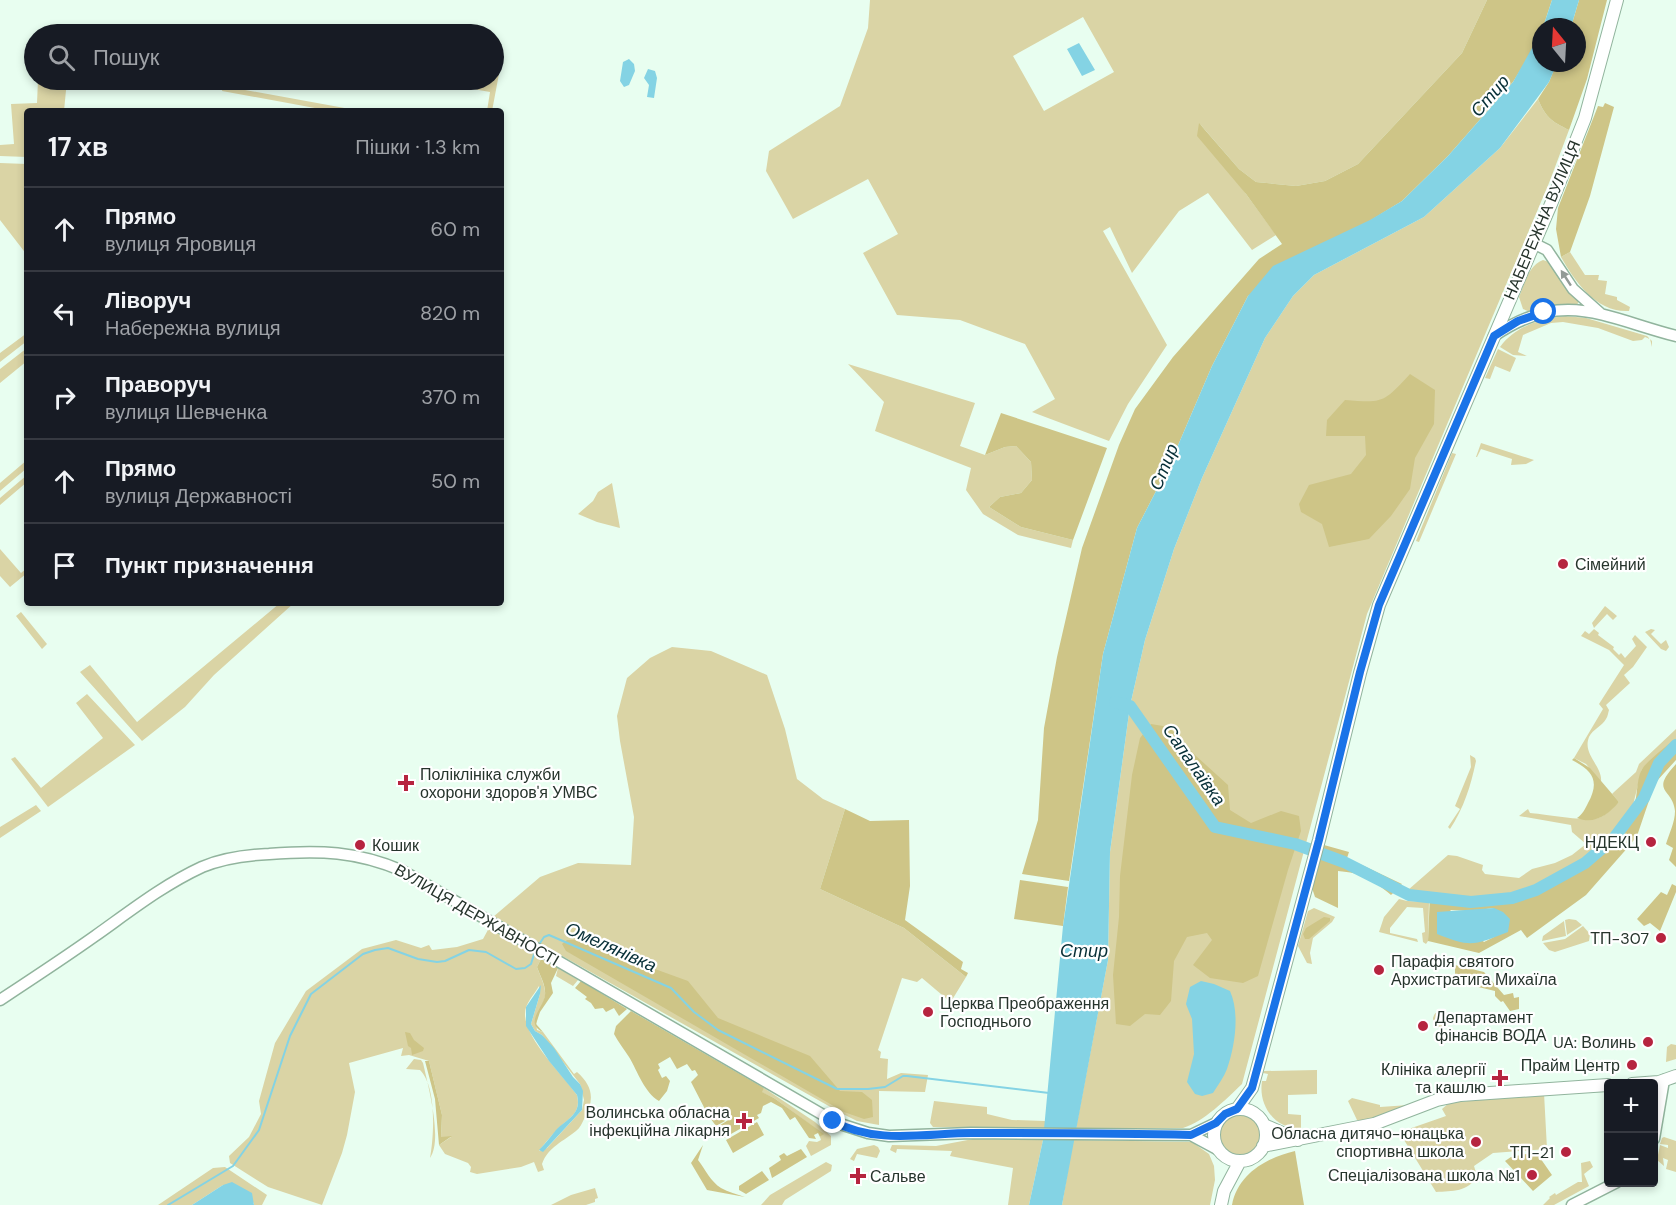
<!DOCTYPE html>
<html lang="uk">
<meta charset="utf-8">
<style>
body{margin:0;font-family:"DM Sans",sans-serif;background:#242831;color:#f1f3f6}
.controls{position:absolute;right:18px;bottom:18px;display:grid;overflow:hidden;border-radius:6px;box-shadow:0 3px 9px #0003}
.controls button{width:54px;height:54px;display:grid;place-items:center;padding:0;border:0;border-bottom:2px solid #363941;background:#171b24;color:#f1f3f6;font:30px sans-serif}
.compass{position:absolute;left:1532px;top:18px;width:54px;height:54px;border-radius:50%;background:#171b24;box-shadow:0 3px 9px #0003;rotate:342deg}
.stop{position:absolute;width:18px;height:18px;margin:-14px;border:4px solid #1a73e8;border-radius:50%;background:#fff}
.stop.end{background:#1a73e8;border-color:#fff;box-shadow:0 2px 6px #0008}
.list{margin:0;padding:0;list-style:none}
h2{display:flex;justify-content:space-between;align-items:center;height:78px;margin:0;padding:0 24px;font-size:26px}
h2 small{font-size:20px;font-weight:400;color:#9ea1a6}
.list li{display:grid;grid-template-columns:39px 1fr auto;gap:18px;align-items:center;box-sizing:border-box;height:84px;padding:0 24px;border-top:2px solid #363941}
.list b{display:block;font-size:22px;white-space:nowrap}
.list p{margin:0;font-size:20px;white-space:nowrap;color:#9ea1a6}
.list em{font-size:20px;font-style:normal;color:#9ea1a6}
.icon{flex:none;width:33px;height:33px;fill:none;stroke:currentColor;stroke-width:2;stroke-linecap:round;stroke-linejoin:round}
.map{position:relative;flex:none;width:1676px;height:1205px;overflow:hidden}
.search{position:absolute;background:#171b24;box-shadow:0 3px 9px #0003;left:24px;top:24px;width:480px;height:66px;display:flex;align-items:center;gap:15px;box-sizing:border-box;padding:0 21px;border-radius:33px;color:#9ea1a6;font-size:22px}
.panel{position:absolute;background:#171b24;box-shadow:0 3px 9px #0003;left:24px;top:108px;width:480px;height:498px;border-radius:6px}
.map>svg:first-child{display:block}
.green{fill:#dad4a5;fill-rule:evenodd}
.forest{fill:#cec587;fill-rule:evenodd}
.water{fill:#84d3e4}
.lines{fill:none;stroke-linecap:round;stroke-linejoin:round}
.stream{stroke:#84d3e4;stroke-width:2}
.river{stroke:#84d3e4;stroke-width:12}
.secondary-casing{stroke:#91b49d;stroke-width:13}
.primary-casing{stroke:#91b49d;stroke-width:14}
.secondary{stroke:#fff;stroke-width:10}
.primary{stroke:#fff;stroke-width:12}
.oneway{fill:#929a96}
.route{stroke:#1a73e8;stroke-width:8}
.poi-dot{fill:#b6243f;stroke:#fff;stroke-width:2}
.labels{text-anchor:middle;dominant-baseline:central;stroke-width:4.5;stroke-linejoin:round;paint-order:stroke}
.street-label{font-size:16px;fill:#26342c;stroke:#fff}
.poi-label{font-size:16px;fill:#26342c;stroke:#fff;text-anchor:end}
.water-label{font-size:18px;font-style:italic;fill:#072f37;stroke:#fff}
</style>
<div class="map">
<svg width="1676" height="1205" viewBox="0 0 1676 1205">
<rect width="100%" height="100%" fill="#e8fef0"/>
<path class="green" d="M870,0h617l-25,53 -104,111 -33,17 -29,5 -40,-4 -17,-13 -39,-45 46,70 30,41 -24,15 -44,-57 -29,18 -47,62 -22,-46 -7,4 64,114 -39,59 -19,37 -77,-29 23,-13 -30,-55 -65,-24 -63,-5 -34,-62 35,-19 -30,-55 -75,40 -27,-48 3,-20 71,-45 28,-78zM1083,17l31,55 -70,39 -31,-55z
M494,47l3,1 5,10 -10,53h-5l3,-19 -51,-9 1,-3h54z
M38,80h29l-3,31h-37v46l-27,-1v-11l14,-1 -3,-40 26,-1z
M223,86l138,25h-30l-109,-20z
M1538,99c8,19 13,22 31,31l-20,53 -182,431 -125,470c-17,16 -37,37 -59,44h-107l32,-168 2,-108 20,-146 15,-66 29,-91 28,-71 63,-140 28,-42 21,-21 110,-58 76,-69z
M0,163l27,1v91l-27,-35z
M1570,252l15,23h14l-1,5 9,1 -2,13 12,3v3l13,7 -1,4c-32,2 -54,-29 -68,-54z
M1543,260l6,2 30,39 -2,4 -47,7 -7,-3 -4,-12c6,-14 9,-31 24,-37z
M1565,316l21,2 61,18 5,5v6l-2,-8 -5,-2 -3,3 -9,1 -35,-13 -35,-6 -12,1 -28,12 -5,17 9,4 -14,-1 -13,-8c15,-21 40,-28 65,-31z
M27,333v8l-27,21v-9z
M27,348v13l-27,22v-14z
M1498,349l18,9 -6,14 -15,-6 -5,13 -5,-1z
M848,364l127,39 -15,43 25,9 20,-8 11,-1 15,16 1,18 -11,13 -21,4 -11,10 32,20 52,13 -2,8 -53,-13 -35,-21 -17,-24 5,-22 -96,-37 9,-29z
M1481,443l53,17 -8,4 -15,1 1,-6 -31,-10 -4,8h-1z
M1452,453l4,1 -37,88 -3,-1z
M27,460v8l-27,23v-8z
M27,475v7l-27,23v-7z
M612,483l8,45 -23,-6 -19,-8 15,-13 5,-9z
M0,549l21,24 6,-5v5l-17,14 -10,-11z
M280,603h14l-80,72 -29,32 -43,34 -62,-69 10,-7 47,57z
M1605,606l12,10 -4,4 -6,-6 -13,14 -2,-5z
M21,612l26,32 -5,5 -26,-33z
M1594,629l5,4 -1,2 16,12 -1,2 6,6 2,-2 4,5 11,-12 -4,-7 3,-4 12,12 -14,20 -9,8 6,8 -24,22 3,5c-1,3 -1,6 -3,9 -4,7 -13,10 -17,18 -7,18 14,29 12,45l-15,-18 -12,-6 29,-49 -4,-5 25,-39 -15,-15 -28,-14 4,-5 4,3z
M1651,629l4,1 -4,4 10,10 5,-4 3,7 -3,4 -5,-2 -16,-17z
M672,647l39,4 56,24 18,54 12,50 26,20 22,10 -25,80 84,39 62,49 -14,23h-4l-26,-22 -5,4 -15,-4 -24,72 3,2 -1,6 8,1 -1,20 14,-6 27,2 -3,17 -46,-1v34l-22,-4 -14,-7 -350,-197 47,-40 38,-14 53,2 3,-48 -14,-76 -3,-25 10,-38 23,-20z
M87,694l48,51 -87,62 -37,-48 4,-2 26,31 62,-50 -27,-35z
M1676,729v9l-34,31 -11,44 -20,23 -28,24 -48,26 -25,9 -39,4 -63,-9 40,-35 9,1 26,9 -1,5 3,4 34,4 13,-9 23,-6 17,-8 14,-11 -14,-12 -1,-7 -52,-9 9,-7 2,4c15,1 60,10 71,4 6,-3 12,-10 18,-15l-7,-8 2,-2 22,-20 3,-8z
M1470,755l5,3 1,3c-5,24 -12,47 -26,68l-2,-2 12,-18 -5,-3 16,-39z
M36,805l5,6 -41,27v-11z
M1399,899l8,2 22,1 -1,39 -2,3 -3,-2 -1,-9 3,-1 -2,-24 -16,-1 -17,21v5l27,6 1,3 -39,-10 5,-15z
M1314,908l21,9 -3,5 -19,16 -3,15 2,11 -5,-1 -9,-17 10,-35z
M460,911h2l79,48 -4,8c3,9 9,19 8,29 -3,15 -11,17 -8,34l6,2 31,42 3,-2c16,14 18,28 7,47 -2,4 -4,9 -8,12 -12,10 -28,16 -34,33l2,6 -6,2 -4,-10 -13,5 -44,7 -7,-2 1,-5 -3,-4 -23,-9 -6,-9 12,-8h-10l1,-22 -13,-54 -20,-6 -8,1 2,-8 -54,15 6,29 -8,43 -5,18 -20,52 -54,-18 -38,-24 -1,-7 20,-19 12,-23 -2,-13 16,-58 31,-52 56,-42 34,-9 25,8 8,-3 3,5 25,-3 26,-8 6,-11zM539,986l1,8 -9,30 4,7 7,4 38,49 4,16 -2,10 -35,38 -8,3c5,-7 11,-14 17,-20 10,-12 26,-16 21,-36 -14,-20 -52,-56 -52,-81 0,-11 9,-19 14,-28z
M1569,919l7,1 6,5 -15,10 -2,-15z
M1564,921l2,15 -24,5 1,-5z
M1583,926l7,8 -1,7 -34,11 -6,-2 -6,-7 22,-4z
M558,968l20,12 -5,6 -17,-10z
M1433 1019a8 8 0 1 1 16 0a8 8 0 1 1-16 0Z
M1671,1044l5,1v14l-10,3 1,-15z
M414,1059l7,1 2,3c5,22 20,77 7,95 4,-22 7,-71 -10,-88l-14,-1z
M1317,1070v24l-29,1v19l13,1v14c-26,0 -43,-23 -39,-48h4l2,-7 -5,-1 1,-2z
M764,1088l51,34 16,14v9l-20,11 -5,-10 3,-5 8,1 4,-2 -1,-3 3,-3 -49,-36 -13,-6z
M1544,1093l3,56 -54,4 -19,13 3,10c-8,16 -25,15 -41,16l-35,-57 2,-4 43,-15 -4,-7 7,-6z
M1352,1098l28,7v2l29,-2 -45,16 -7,-1 -9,-19z
M934,1101l53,6v7l25,6 33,1v7l-112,-1 -3,-4z
M1220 1135a20 20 0 1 1 40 0a20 20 0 1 1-40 0Z
M1664,1137l12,4v31l-10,-3 2,-9 -5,-2 1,8 -7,-6 3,-15 8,3v-3l-8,-1 2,-6z
M973,1139l70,1 -14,65h-21l5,-37 -63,-12 2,-5 -55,-2 -1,4 -6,-3 2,-5 44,1z
M1073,1140l119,2 17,12 5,12 1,14 -5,25h-148z
M874,1145l4,2 2,4 -3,7 -20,-4 -3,7 -4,-2 7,-10z
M1590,1161l3,6 -9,7 5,12 -35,19h-11l7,-7 -1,-1 6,-4 1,2 22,-13h4l-1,-19z
M826,1162l6,3 -1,6 -46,29 -3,5h-21l9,-10z
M225,1167l42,28 -5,10h-8v-2l-31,-18 -31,20h-34l55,-37z
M595,1188l3,10 -3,1v3l-9,3h-35l20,-10z"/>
<path class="forest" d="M1487,0h65l-9,27h-2l-3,14 -25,41 -65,74 -46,45 -154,95 -36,70 -42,98 -33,64 -34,126 -34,227 -47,-7 16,-54 6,-92 13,-71 25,-109 37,-103 16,-36 38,-52 86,-98 23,-15 -36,-50 -49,-58 2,-13 40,46 17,13 40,4 29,-5 33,-17 104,-111z
M1579,0h28l-20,79 -18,51c-18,-9 -23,-12 -31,-31l11,-17 8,-19h20v-36h-6z
M1605,103l9,4 -24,89 -20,56 -9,5 -5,-28 2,-21 40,-102 5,1z
M1410,374l25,16 -1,34 -19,34 -5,31 -19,27 -22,23 -40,8 -7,-23 -21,-12 -2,-8 10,-19 42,-11 15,-19 -1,-19h-39l1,-16 18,-20c39,3 38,3 65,-26z
M1001,413l106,35 -34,92 -52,-13 -32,-20 11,-10 21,-4 11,-13 -1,-18 -15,-16 -11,1 -20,8z
M1151,724l18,3 26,28 33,30 2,25 21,13 30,-12 18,5 2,15 -13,39 -30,106 -15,7 -33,-5 -17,-13 19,-25 -5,-7 -20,4 -13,24 -3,40 -11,14 -15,-1 -15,12 -14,-2 -3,-49 6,-58 1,-41 12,-101 8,-37z
M1676,738v22l-21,23 -18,53 -7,9 -44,50 -59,43 -6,-8 -42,23 -51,-12 2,-48c28,4 49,6 77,2 37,-5 104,-49 124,-82 8,-13 4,-31 11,-44 5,-8 26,-24 34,-31zM1494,908v29l-10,5 -34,-32 20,1z
M1574,758l16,10 29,34c-11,13 -25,23 -42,16 6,-4 8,-9 11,-15 12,-22 5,-32 -16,-43z
M1676,764v103l-7,-7 4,-12 -7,-4c3,-10 9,-22 9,-33 -2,-23 -26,-18 1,-47z
M845,809l25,12 39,-1 1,66 -5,34 58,42 -2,7 7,4 -2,4 -62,-49 -84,-39z
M1324,845l25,7 -2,6 55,26 -11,11c-19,-16 -29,-22 -53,-24v37l-23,-11 -3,-9z
M1020,880l48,7 -5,39 -49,-7z
M1672,884l4,2v6l-16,39 -10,-8 -6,3 -7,-7 24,-27 6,3z
M1324,917l6,1v3l-21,18h-4l-2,-5 3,-6z
M567,940h8l113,41 30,37 92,38 30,35 22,1 10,8 1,17 -9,2 -20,-7 -278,-161 -4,-7z
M541,959l17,9 -7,15 2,10 -13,19 -4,12 7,8c-19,-9 0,-23 2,-37 1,-10 -5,-19 -8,-28z
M1455,965l29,7 20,23 9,-2 1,5 5,-1v12l-9,2 -7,-10 -2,1 -6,-6v-5l-21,-5 -5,-11 -14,2z
M581,981l46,28 -8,7 -5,-8 -8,4 -3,-4 -8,1 -4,-6 -6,-4 2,-2 -12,-9z
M631,1011l133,77 -2,4 12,6 50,36 -4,3 -2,-4 -4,2 2,4 -7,-1 -14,-21 -5,3 -8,-12 -11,-6 -8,4 -2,7 -4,2 2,3 -35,20 -7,-11 13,-8 -5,-8 -5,3 5,7 -9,5 -8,-11 -17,-33 7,-7 -3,-5 -3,1 -5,-7 -10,5 -7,-12 -12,7 2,4 -2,2 4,8 4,-2 4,5 -3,10 -8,10c-15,-9 -21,-29 -30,-44 -5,-8 -11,-15 -15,-23l2,-8z
M405,1032l5,1 4,7 10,8 -1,3 -11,4 -1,-7 -3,-2z
M425,1061h4l13,54 -1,22 11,-1 -13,9 -4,-46z
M757,1122l7,13 -31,18 -7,-13z
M703,1145l-5,15c7,9 13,22 23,28 7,4 16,6 24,9l-38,-7 -16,-27z
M801,1149l6,8 -35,21 -3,-10 12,-8 -2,-4 5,-3 3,3z
M1295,1151l9,54h-72c6,-31 34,-47 63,-54z
M1536,1152l16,23 -19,16 -28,-30 6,-4z
M762,1171l7,9 -23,14 -7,-4v-4z"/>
<path class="water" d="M1552,0h27l-8,27h-28z
M1541,32v31h16l-8,19 -49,66 -76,69 -110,58 -21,21 -28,42 -63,140 -28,71 -29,91 -15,66 -20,146 -2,108 -46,245h-33l14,-65 20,-214 40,-272 34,-126 33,-64 42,-98 36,-70 25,-30 97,-46 32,-19 46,-45 65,-74z
M1079,43l16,27 -13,6 -15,-27z
M629,59l5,5 1,7 -6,14 -5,2 -4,-6 3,-19z
M648,69l7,2 2,7 -3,20 -7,-1 2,-12 -5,-7z
M1494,908l9,4 7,7 -2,13c-34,13 -36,16 -71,2v-22z
M1201,981l13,3 16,7c10,22 5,55 -3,78 -3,8 -9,16 -14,24l-11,3 -7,-2 -8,-12 7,-28 -2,-35 -6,-15 4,-17z
M541,985l-1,9 -9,30 4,7 7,4 12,13 19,29 7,7 3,7 -1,19 -39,42 -4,-2 1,-1c6,-6 11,-13 16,-19 11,-11 26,-16 21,-35l-28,-34 -23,-35v-19z
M232,1182l20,11 2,12h-62l31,-20z"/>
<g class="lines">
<path class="stream" d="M538,946l6,-9 5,-2 122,53 23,24 24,18 119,59h31l17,-2 18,-11h4l142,17
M168,1205l65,-39 26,-36 31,-94 21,-42 52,-40 12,-4 13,-2 30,11 19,3 8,-1 24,-11 17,2 30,17 9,-1 6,-4 4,-13"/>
<path class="river" d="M1115,702l15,4 85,121 80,17 49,18 65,33 62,7 41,-4 24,-8 49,-27 29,-25 30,-40 15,-35 17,-18"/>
<g class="secondary-casing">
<path id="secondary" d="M1533,243l14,7 26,39 27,24
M1494,336c69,-48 112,-18 182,0
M0,1000c32,-21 64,-42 95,-64 34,-24 68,-51 107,-69 21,-9 45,-12 67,-13 50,-4 88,-3 134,17l434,252 31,10 21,3 82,-3 220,2 26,14
M1191,1135l25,-12
M1654,1139l10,-59
M1572,1205l45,-23"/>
</g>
<g class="primary-casing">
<path id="primary" d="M1632,1084l27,-2 17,-6
M1237,1109l15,-21 5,-18 62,-230 41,-167 19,-68 172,-401 34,-86 32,-118
M1214 1135a26 26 0 1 1 52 0a26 26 0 1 1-52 0Z
M1264,1125l34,15
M1263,1146l111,-22 63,-24 24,-5 147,-10
M1221,1205l3,-14 16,-30"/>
</g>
<use href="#secondary" class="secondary"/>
<use href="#primary" class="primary"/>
</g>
<defs><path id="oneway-solid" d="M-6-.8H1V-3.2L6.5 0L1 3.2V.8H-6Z" transform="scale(1.5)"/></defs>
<use class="oneway" href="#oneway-solid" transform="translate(1566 278) rotate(-123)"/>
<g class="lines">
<path class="route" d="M833,1121c42,24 94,12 139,12 73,0 146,0 219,2l25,-12 9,-9 12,-5 15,-21 67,-248 41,-168 19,-67 115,-269 24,-15 26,-9"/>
</g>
<g class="poi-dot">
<circle cx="1563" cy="564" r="6"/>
<path d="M403 774h6v6h6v6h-6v6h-6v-6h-6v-6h6z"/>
<circle cx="1651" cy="842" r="6"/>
<circle cx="360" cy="845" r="6"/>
<circle cx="1661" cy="938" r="6"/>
<circle cx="1379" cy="970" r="6"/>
<circle cx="928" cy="1012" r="6"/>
<circle cx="1423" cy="1026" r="6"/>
<circle cx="1648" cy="1042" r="6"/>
<circle cx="1632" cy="1065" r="6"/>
<path d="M1497 1069h6v6h6v6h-6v6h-6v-6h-6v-6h6z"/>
<path d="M741 1112h6v6h6v6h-6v6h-6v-6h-6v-6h6z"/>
<circle cx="1476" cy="1142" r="6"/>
<circle cx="1566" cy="1152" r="6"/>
<circle cx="1532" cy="1175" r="6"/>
<path d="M855 1167h6v6h6v6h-6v6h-6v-6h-6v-6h6z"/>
</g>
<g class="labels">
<g class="street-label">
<text transform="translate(1542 220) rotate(-67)">НАБЕРЕЖНА ВУЛИЦЯ</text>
<text transform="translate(477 915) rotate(30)">ВУЛИЦЯ ДЕРЖАВНОСТІ</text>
</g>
<g class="poi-label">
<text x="1575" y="564" text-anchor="start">Сімейний</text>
<text x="420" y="774" text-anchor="start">Поліклініка служби<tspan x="420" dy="18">охорони здоров'я УМВС</tspan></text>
<text x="1639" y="842">НДЕКЦ</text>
<text x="372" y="845" text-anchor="start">Кошик</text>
<text x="1649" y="938">ТП-307</text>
<text x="1391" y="961" text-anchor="start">Парафія святого<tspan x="1391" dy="18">Архистратига Михаїла</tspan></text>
<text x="940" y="1003" text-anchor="start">Церква Преображення<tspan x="940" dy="18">Господнього</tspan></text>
<text x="1435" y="1017" text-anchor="start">Департамент<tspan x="1435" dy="18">фінансів ВОДА</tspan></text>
<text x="1636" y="1042">UA: Волинь</text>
<text x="1620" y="1065">Прайм Центр</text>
<text x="1486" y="1069">Клініка алергії<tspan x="1486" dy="18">та кашлю</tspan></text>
<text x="730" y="1112">Волинська обласна<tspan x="730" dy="18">інфекційна лікарня</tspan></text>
<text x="1464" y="1133">Обласна дитячо-юнацька<tspan x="1464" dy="18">спортивна школа</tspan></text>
<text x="1554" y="1152">ТП-21</text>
<text x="1520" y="1175">Спеціалізована школа №1</text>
<text x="870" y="1176" text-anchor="start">Сальве</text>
</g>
<g class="water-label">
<text transform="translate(1490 96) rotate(-49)">Стир</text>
<text transform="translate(1164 467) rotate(-68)">Стир</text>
<text transform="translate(1194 765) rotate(55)">Сапалаївка</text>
<text transform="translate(611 947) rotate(24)">Омелянівка</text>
<text x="1084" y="951">Стир</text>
</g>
</g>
</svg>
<div class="controls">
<button>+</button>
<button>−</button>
</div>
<svg class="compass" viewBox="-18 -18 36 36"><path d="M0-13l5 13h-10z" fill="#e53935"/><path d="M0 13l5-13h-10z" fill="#9ea1a6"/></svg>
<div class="stop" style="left:1544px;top:312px"></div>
<div class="stop end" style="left:833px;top:1121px"></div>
<div class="search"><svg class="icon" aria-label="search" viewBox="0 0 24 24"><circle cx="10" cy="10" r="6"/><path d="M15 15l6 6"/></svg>Пошук</div>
<section class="panel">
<h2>17 хв<small>Пішки · 1.3 km</small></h2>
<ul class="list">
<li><svg class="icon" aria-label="ahead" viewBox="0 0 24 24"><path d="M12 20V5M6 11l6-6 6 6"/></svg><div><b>Прямо</b><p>вулиця Яровиця</p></div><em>60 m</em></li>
<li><svg class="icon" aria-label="left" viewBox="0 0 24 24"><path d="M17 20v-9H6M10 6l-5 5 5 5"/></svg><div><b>Ліворуч</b><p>Набережна вулиця</p></div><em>820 m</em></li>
<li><svg class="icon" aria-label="right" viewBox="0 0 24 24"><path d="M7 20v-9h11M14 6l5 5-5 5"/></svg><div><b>Праворуч</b><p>вулиця Шевченка</p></div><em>370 m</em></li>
<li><svg class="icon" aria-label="ahead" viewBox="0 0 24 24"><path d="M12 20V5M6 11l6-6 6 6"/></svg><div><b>Прямо</b><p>вулиця Державності</p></div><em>50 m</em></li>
<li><svg class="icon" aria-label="arrive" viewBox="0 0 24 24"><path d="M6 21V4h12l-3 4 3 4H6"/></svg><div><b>Пункт призначення</b></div></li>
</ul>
</section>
</div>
